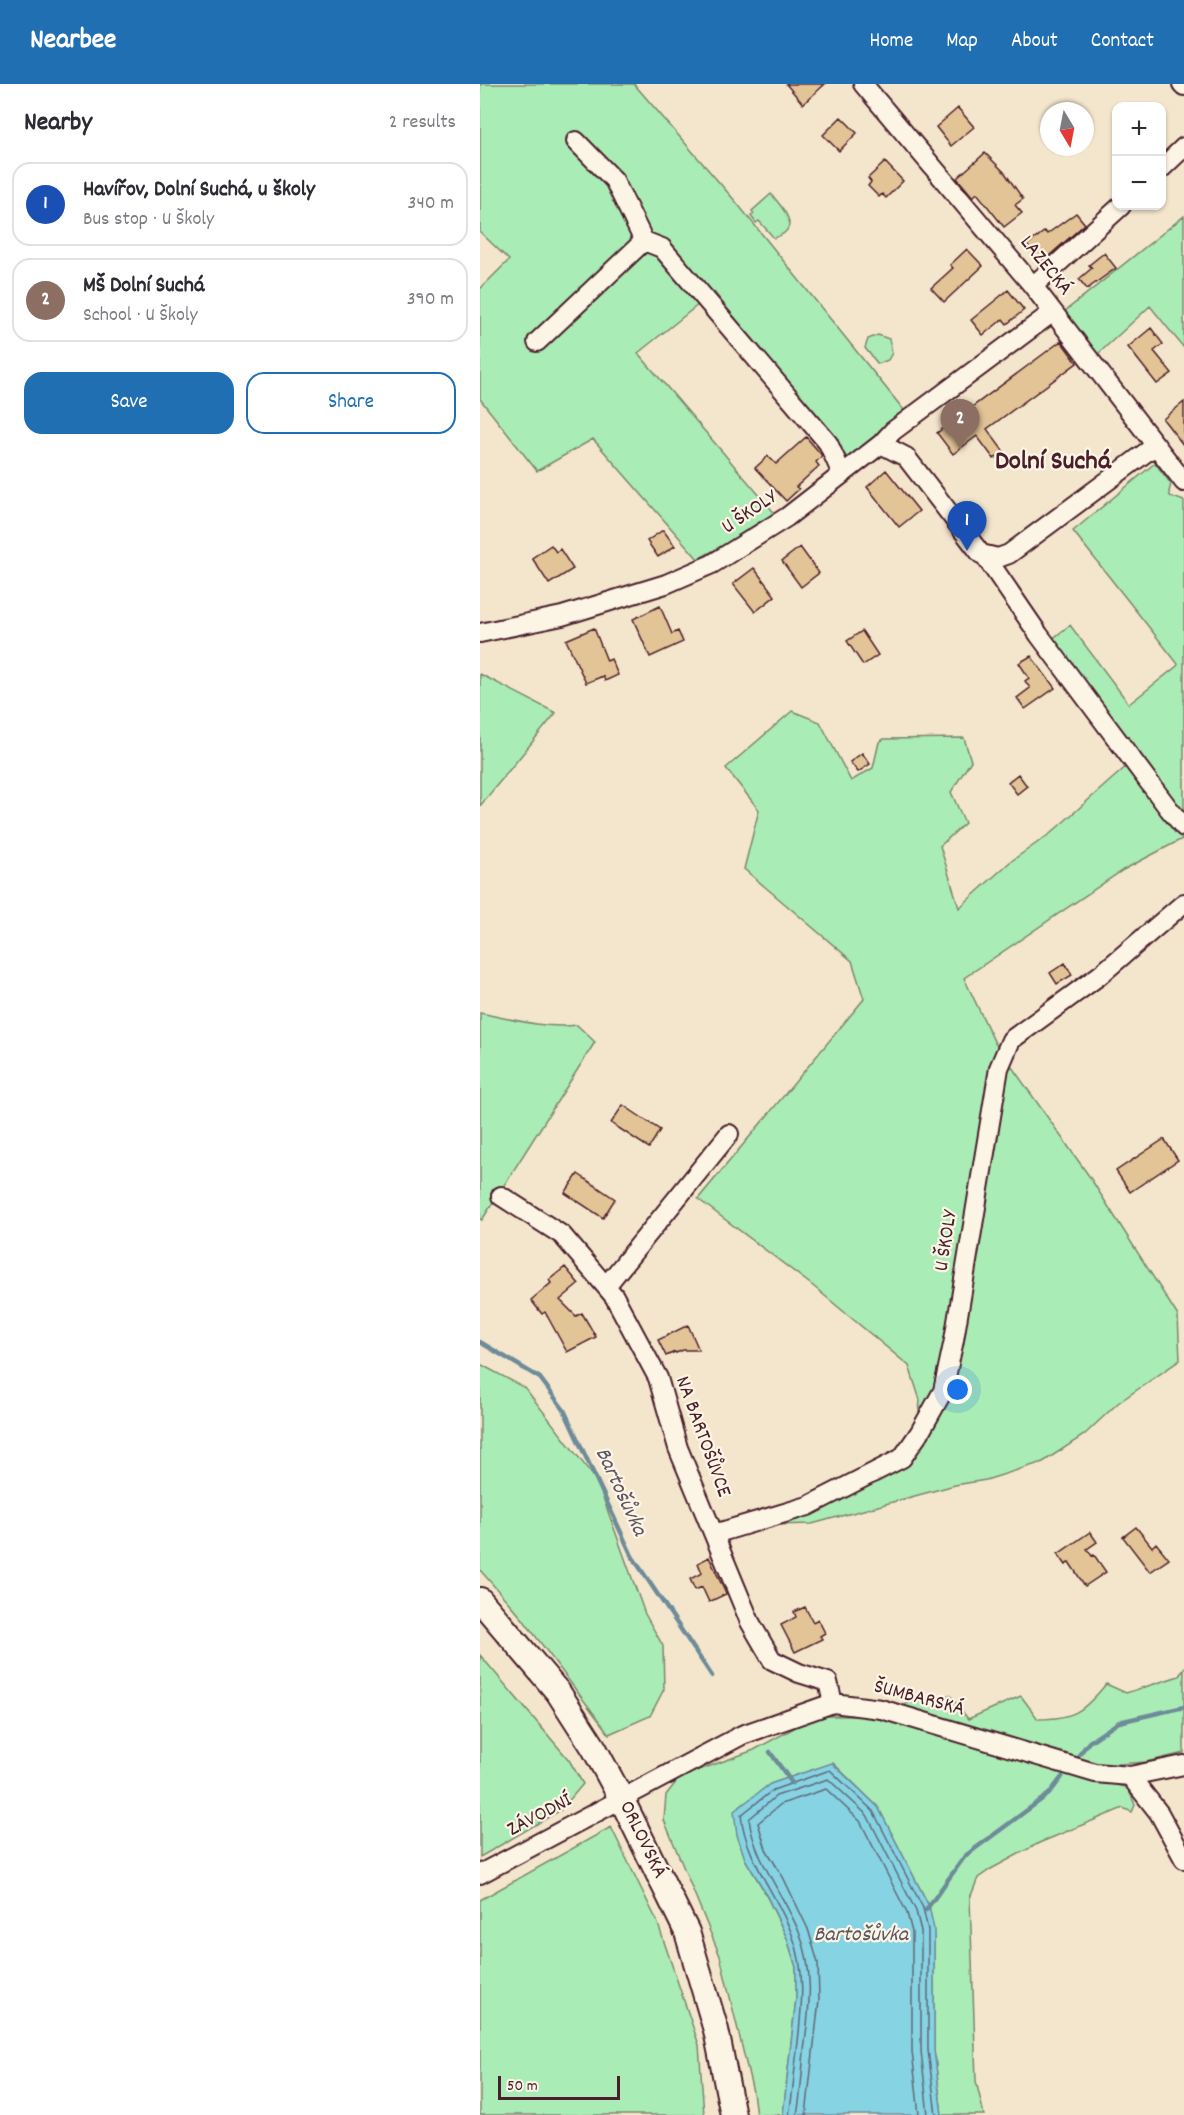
<!DOCTYPE html>
<meta charset="utf-8">
<style>
body{margin:0;font-family:Dekko,sans-serif;background:#f2f2f3;color:#2b2b33}
.controls{position:absolute;right:18px;top:18px;display:grid;overflow:hidden;border-radius:12px;box-shadow:0 2px 4px #0004}
.controls button{width:54px;height:54px;display:grid;place-items:center;padding:0;border:0;border-bottom:2px solid #e1e1e2;background:#fff;color:#2b2b33;font:30px sans-serif}
.compass{position:absolute;left:560px;top:18px;width:54px;height:54px;border-radius:50%;background:#fff;box-shadow:0 2px 4px #0004;rotate:170deg}
.scale{position:absolute;left:18px;bottom:15px;width:122px;box-sizing:border-box;padding-left:6px;border:3px solid #4a1f2b;border-top:0;font-size:16px;line-height:21px;white-space:nowrap;color:#4a1f2b;-webkit-text-stroke:4px #fcf5e5;paint-order:stroke}
.you{position:absolute;left:478px;top:1306px;width:21px;height:21px;margin:-15px;border:4px solid #fff;border-radius:50%;background:#1a73e8;box-shadow:0 0 0 9px #1a73e833}
.badge{display:grid;place-items:center;width:39px;height:39px;border-radius:50%;background:#1f6fb2;color:#fff;font-size:20px;font-weight:700}
.pin{position:absolute;translate:-50% -50px;filter:drop-shadow(0 2px 3px #0008)}
.pin::after{content:'';position:absolute;top:32px;width:21px;height:18px;background:inherit;clip-path:polygon(0 0,100% 0,50% 100%)}
.list{margin:0;padding:0;list-style:none}
h2{display:flex;justify-content:space-between;align-items:center;height:78px;margin:0;padding:0 24px;font-size:26px}
h2 small{font-size:20px;font-weight:400;color:#7c7c81}
.list li{display:grid;grid-template-columns:39px 1fr auto;gap:18px;align-items:center;box-sizing:border-box;height:84px;margin:0 12px 12px;padding:0 12px;border:2px solid #e1e1e2;border-radius:18px}
.list b{display:block;font-size:22px;white-space:nowrap}
.list p{margin:0;font-size:20px;white-space:nowrap;color:#7c7c81}
.list em{font-size:20px;font-style:normal;color:#7c7c81}
.actions{display:flex;gap:12px;padding:18px 24px}
.actions a{flex:1;padding:14px 0;border:2px solid #1f6fb2;border-radius:18px;text-align:center;font-size:21px;color:#1f6fb2}
.actions .main{background:#1f6fb2;color:#fff}
.map{position:relative;flex:none;width:704px;height:2031px;overflow:hidden}
header{display:flex;align-items:center;gap:36px;box-sizing:border-box;height:84px;padding:0 30px;background:#1f6fb2;color:#fff}
header strong{font-size:28px}
nav{display:flex;gap:33px;margin-inline-start:auto;font-size:21px}
main{display:flex}
aside{flex:1;background:#fff}
.map>svg:first-child{display:block}
.green{fill:#aaecb5;stroke:#7a8670;stroke-width:1.5}
.water{fill:#85d3e3;stroke:#6d8b99;stroke-width:1.5}
.lines{fill:none;stroke-linecap:round;stroke-linejoin:round}
.shore{stroke:#626775;stroke-width:1.5}
.stream{stroke:#6d8b99;stroke-width:4.5}
.building{fill:#e3c496;stroke:#4a1f2b;stroke-width:1.5}
.street-casing{stroke:#4a1f2b;stroke-width:22}
.secondary-casing{stroke:#4a1f2b;stroke-width:28}
.street{stroke:#fcf5e5;stroke-width:18}
.secondary{stroke:#fcf5e5;stroke-width:24}
.labels{text-anchor:middle;dominant-baseline:central;stroke-width:4.5;stroke-linejoin:round;paint-order:stroke}
.street-label{font-size:21px;fill:#4a1f2b;stroke:#fcf5e5}
.water-label{font-size:22px;font-style:italic;fill:#5c5562;stroke:#fcf5e5}
.district-label{font-size:27px;font-weight:bold;fill:#4a1f2b;stroke:#fcf5e5}
</style>
<header>
<strong>Nearbee</strong>
<nav><a>Home</a><a>Map</a><a>About</a><a>Contact</a></nav>
</header>
<main>
<aside>
<h2>Nearby<small>2 results</small></h2>
<ul class="list">
<li><span class="badge" style="background:#1a4fb4">1</span><div><b>Havířov, Dolní Suchá, u školy</b><p>Bus stop · U Školy</p></div><em>340 m</em></li>
<li><span class="badge" style="background:#8d6e63">2</span><div><b>MŠ Dolní Suchá</b><p>School · U Školy</p></div><em>390 m</em></li>
</ul>
<div class="actions"><a class="main">Save</a><a>Share</a></div>
</aside>
<div class="map">
<svg width="704" height="2031" viewBox="0 0 704 2031">
<rect width="100%" height="100%" fill="#f4e6cd"/>
<filter id="ink" filterUnits="userSpaceOnUse"><feTurbulence type="fractalNoise" baseFrequency=".0167" numOctaves="2"/><feDisplacementMap in="SourceGraphic" scale="12" xChannelSelector="R" yChannelSelector="G"/><feConvolveMatrix kernelMatrix="1 2 1 2 8 2 1 2 1" color-interpolation-filters="sRGB"/></filter>
<g filter="url(#ink)">
<path class="green" d="M0,0h154l102,118 171,212 -58,46 -135,-168 -76,61 139,163 -79,43 -105,-120 -56,32 -57,-72v-110l29,-29 -29,-28z
M291,110c12,14 32,35 3,44l-15,-17 -3,2 -5,-7 3,-2 -2,-3z
M704,132v132l-34,-42 -53,49 -33,-43z
M398,251l11,4 3,14 -4,7 -10,4 -13,-16 3,-9z
M675,379l16,21 -2,8 1,4 14,5v311l-11,-8 -122,-164 19,-15 59,79 48,-38 1,-2 -105,-133z
M0,590l76,39 -76,93z
M312,627l28,11 31,59 22,-13 6,-26 5,-3 80,-1 7,23 -20,31 14,31 -25,23 19,62 51,-46 41,-29 78,-69 55,68v6l-61,32 -159,108 31,65 94,133 89,140 2,44 -62,43 -34,32 -41,27 -57,18 -31,5 -143,39 -38,1 130,-62 14,-37 2,-26 -11,-34 -96,-80 -115,-87 166,-200 -12,-38 -108,-92 15,-59 -33,-42z
M0,929c31,6 65,16 97,12l18,17 -113,178 -2,-1z
M0,1280l45,24 72,93 48,133 18,32 1,43 -14,27 -41,18 -87,-116 -42,-48z
M0,1571l89,105 14,24 -22,26 -81,47z
M704,1584v85l-38,9 -52,4 -197,-61 53,-10 18,24 53,-23 17,23c36,0 46,-8 68,-35l20,9 53,-17z
M336,1632h68l102,35 142,37 7,17 -3,7 -9,-4 -84,35 -48,26 -13,9 -8,20 6,183 8,34h-42l-8,-65v-114l-5,-30 -51,-99 -45,-44 -63,21 -25,75 18,30 24,49 9,29v31l-13,117h-27l-3,-23 -33,-136 -56,-136 2,-25 14,-18 74,-27z
M131,1743l46,94 42,124 5,70h-224v-215z"/>
<path class="water" d="M352,1679l46,44 51,99 5,23v121l8,65h-159l13,-117v-31l-9,-29 -23,-48 -19,-31 -8,-24 -3,-24 36,-27z"/>
<g class="lines">
<path class="shore" d="M309,2031c4,-21 5,-43 8,-64 4,-39 10,-76 -4,-114 -15,-42 -47,-76 -52,-122l32,-25 57,-20 43,41 50,97 5,22v120l8,65
M317,2031c4,-21 5,-43 7,-64 5,-41 11,-80 -5,-119 -15,-38 -45,-72 -50,-113l27,-23 52,-17 39,36 49,96 5,20v120l7,64
M326,2031l13,-115 -1,-37 -10,-34 -24,-50 -18,-30 -8,-26 23,-19 45,-15 34,32 47,92 5,19v119l7,64"/>
<path class="stream" d="M0,1258l60,36 24,32 68,146 80,120
M290,1668l22,31
M599,1671l10,-13 30,-20 65,-15
M446,1826l39,-54 84,-62 13,-17"/>
</g>
<path class="building" d="M306,0h39l-22,20z
M478,24l16,19 -23,19 -15,-19z
M361,33l16,16 -18,18 -16,-16z
M505,69l20,20 18,26 -8,6 7,8 -18,14 -27,-34 -4,4 -16,-19z
M405,78l18,19 -17,17 -4,-4 -3,3 -11,-11 3,-4 -3,-4z
M596,129l9,11 -44,39 -14,-18 18,-14 2,3z
M487,165l16,17 -39,36 -13,-14 22,-20 -3,-3z
M624,169l12,15 -29,21 -8,-10 13,-11 -3,-3z
M528,206l16,20 -17,14 -4,-5 -20,16 -12,-15z
M671,244l12,16 -9,7 18,22 -15,11 -29,-37z
M581,257l16,22 -90,66 17,23 -10,7 -17,-23 -24,18 -16,-21z
M704,318v44l-21,-27z
M326,353l14,16 2,3 -6,6 3,4 -23,21 3,2 -13,12 -31,-33 13,-12 8,8z
M406,386l33,41 -20,16 -32,-40z
M183,446l12,16 -17,11 -11,-16z
M71,461l5,7 4,-3 13,20 -24,15 -17,-26z
M320,463l19,26 -18,14 -19,-26z
M274,484l21,28 -20,16 -22,-28z
M180,522l12,28 6,-3 5,11 -33,15 -17,-38z
M114,544l13,33 4,-2 7,16 -13,6 -2,-5 -17,7 -20,-43z
M382,547l16,24 -15,10 -16,-24z
M551,572l24,32 -30,21 -8,-11 13,-10 -5,-7 4,-3 -10,-15z
M382,669l8,11 -12,8 -8,-10z
M538,690l9,12 -10,8 -9,-12z
M585,879l7,12 -15,9 -7,-11z
M143,1021l37,25 -11,18 -38,-25z
M684,1055l14,21 -48,32 -14,-21z
M98,1090l37,25 -12,19 -38,-25z
M85,1183l14,17 -19,16 16,16 6,-3 14,24 -29,15 -22,-40 -3,2 -11,-14 20,-17 -2,-3z
M208,1241l11,25h-16l-7,3 -1,-1 -9,4 -8,-16z
M656,1443l16,20 4,-4 13,16 -19,13 -27,-35z
M610,1448l7,10 -10,7 5,7 2,-1 12,17 -21,14 -16,-24 -3,3 -8,-11z
M229,1473l17,37 -17,8 -7,-15 -7,3 -5,-11 12,-6 -4,-10z
M325,1523l8,15 5,-3 7,14 -5,3 2,3 -27,13 -14,-27 15,-8 -2,-5z"/>
<g class="lines">
<g class="street-casing">
<path id="street" d="M383,0l170,202 151,196
M702,0l2,2
M96,57l38,39 30,61
M682,84l22,-21
M553,202l88,-80
M57,258l107,-101 18,7 166,195 14,31
M401,360l12,-13 160,-119
M505,472l54,79 130,174 15,18
M0,549l82,-17 104,-32 46,-20 75,-47 94,-73 25,13 75,97 17,4 11,-4 147,-109
M21,1112l61,39 52,61 44,82 20,70 72,174 22,38 27,13 29,9 5,21
M126,1202l123,-152
M234,1450l94,-28 94,-48 18,-26 23,-41 11,-51 45,-272 12,-28 89,-65 84,-72
M650,1692l29,37 25,46
M0,1790l262,-139 91,-32 48,6 214,64 35,3 54,-11"/>
</g>
<g class="secondary-casing">
<path id="secondary" d="M0,1516l78,92 36,56 27,50 66,134 29,98 17,85"/>
</g>
<use href="#street" class="street"/>
<use href="#secondary" class="secondary"/>
</g>
</g>
<g class="labels">
<g class="street-label">
<text transform="translate(565 182) rotate(51)">LAZECKÁ</text>
<text transform="translate(270 429) rotate(-34)">U ŠKOLY</text>
<text transform="translate(467 1157) rotate(-81)">U ŠKOLY</text>
<text transform="translate(222 1353) rotate(70)">NA BARTOŠŮVCE</text>
<text transform="translate(439 1615) rotate(15)">ŠUMBARSKÁ</text>
<text transform="translate(60 1732) rotate(-28)">ZÁVODNÍ</text>
<text transform="translate(162 1756) rotate(64)">ORLOVSKÁ</text>
</g>
<g class="water-label">
<text transform="translate(140 1408) rotate(65)">Bartošůvka</text>
<text x="381" y="1851">Bartošůvka</text>
</g>
<g class="district-label">
<text x="573" y="378">Dolní Suchá</text>
</g>
</g>
</svg>
<div class="controls">
<button>+</button>
<button>−</button>
</div>
<svg class="compass" viewBox="-18 -18 36 36"><path d="M0-13l5 13h-10z" fill="#e53935"/><path d="M0 13l5-13h-10z" fill="#7c7c81"/></svg>
<div class="scale">50 m</div>
<div class="you"></div>
<div class="pin badge" style="left:487px;top:467px;background:#1a4fb4">1</div>
<div class="pin badge" style="left:480px;top:365px;background:#8d6e63">2</div>
</div>
</main>
